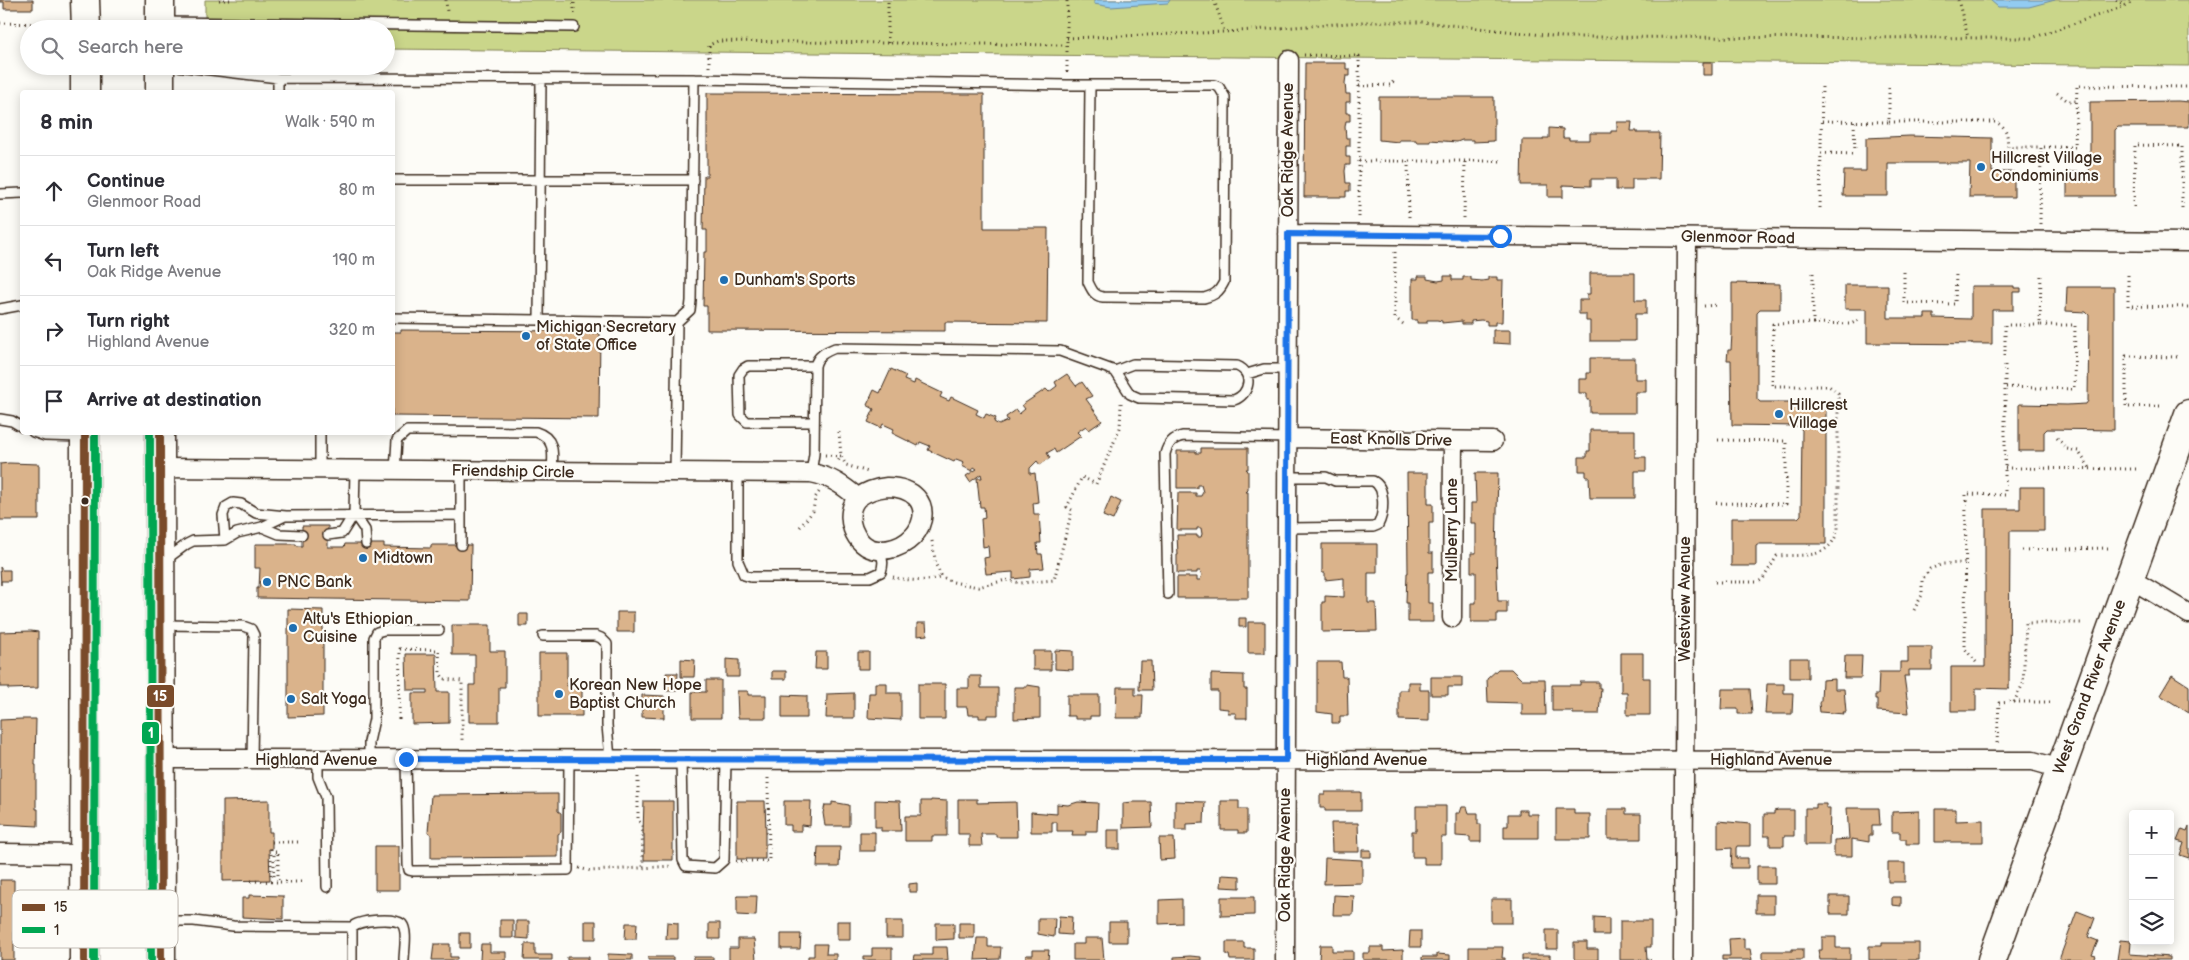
<!DOCTYPE html>
<meta charset="utf-8">
<style>
body{margin:0;font-family:"Balsamiq Sans",sans-serif;background:#f7f7f7;color:#2b2b33}
.controls{position:absolute;right:15px;bottom:15px;display:grid;overflow:hidden;border-radius:5px;box-shadow:0 2px 12px #0003}
.controls button{width:45px;height:45px;display:grid;place-items:center;padding:0;border:0;border-bottom:1px solid #e1e1e2;background:#fff;color:#2b2b33;font:25px sans-serif}
.stop{position:absolute;width:15px;height:15px;margin:-11px;border:4px solid #1a73e8;border-radius:50%;background:#fff}
.stop.end{background:#1a73e8;border-color:#fff;box-shadow:0 1px 5px #0008}
.list{margin:0;padding:0;list-style:none}
h2{display:flex;justify-content:space-between;align-items:center;height:65px;margin:0;padding:0 20px;font-size:21px}
h2 small{font-size:16px;font-weight:400;color:#7c7c81}
.list li{display:grid;grid-template-columns:32px 1fr auto;gap:15px;align-items:center;box-sizing:border-box;height:70px;padding:0 20px;border-top:1px solid #e1e1e2}
.list b{display:block;font-size:19px;white-space:nowrap}
.list p{margin:0;font-size:16px;white-space:nowrap;color:#7c7c81}
.list em{font-size:16px;font-style:normal;color:#7c7c81}
.icon{flex:none;width:28px;height:28px;fill:none;stroke:currentColor;stroke-width:2;stroke-linecap:round;stroke-linejoin:round}
.map{position:relative;flex:none;width:2189px;height:960px;overflow:hidden}
.search{position:absolute;background:#fff;box-shadow:0 2px 12px #0003;left:20px;top:20px;width:375px;height:55px;display:flex;align-items:center;gap:12px;box-sizing:border-box;padding:0 18px;border-radius:28px;color:#7c7c81;font-size:19px}
.panel{position:absolute;background:#fff;box-shadow:0 2px 12px #0003;left:20px;top:90px;width:375px;height:345px;border-radius:5px}
.map>svg:first-child{display:block}
.green{fill:#cad68a;stroke:#828054}
.water{fill:#92cbf1;stroke:#6f8b9d}
.building{fill:#dab38b;stroke:#3b2a1e}
.lines{fill:none;stroke-linecap:round;stroke-linejoin:round}
.service-casing{stroke:#3b2a1e;stroke-width:12}
.minor-casing{stroke:#3b2a1e;stroke-width:21}
.primary-casing{stroke:#3b2a1e;stroke-width:31}
.path{stroke:#3b2a1e;stroke-width:3;stroke-dasharray:1 4;stroke-linecap:butt}
.service{stroke:#fdfcf7;stroke-width:9}
.minor{stroke:#fdfcf7;stroke-width:18}
.primary{stroke:#fdfcf7;stroke-width:28}
.bus-1-casing{stroke:#fdfcf7;stroke-width:11}
.bus-2-casing{stroke:#fdfcf7;stroke-width:11}
.bus-1{stroke:#7a4b2a;stroke-width:8}
.bus-2{stroke:#00a651;stroke-width:8}
.route{stroke:#1a73e8;stroke-width:6}
.poi-dot{fill:#1f6fb2;stroke:#fdfcf7;stroke-width:2}
.bus-dot{fill:#3b2a1e;stroke:#fdfcf7;stroke-width:2}
.labels{text-anchor:middle;dominant-baseline:central;stroke-width:4.5;stroke-linejoin:round;paint-order:stroke}
.street-label{font-size:16px;fill:#3b2a1e;stroke:#fdfcf7}
.poi-label{font-size:16px;fill:#3b2a1e;stroke:#fdfcf7;text-anchor:start}
.key{fill:#fdfcf7;stroke:#c3bdb6;stroke-width:1}
.key-label{font-size:14px;fill:#3b2a1e}
.line-badge{stroke:#fdfcf7;stroke-width:2}
.badge-label{font-size:14px;text-anchor:middle;font-weight:bold;fill:#fff}
</style>
<div class="map">
<svg width="2189" height="960" viewBox="0 0 2189 960">
<rect width="100%" height="100%" fill="#fdfcf7"/>
<filter id="ink" filterUnits="userSpaceOnUse"><feTurbulence type="fractalNoise" baseFrequency=".02" numOctaves="2"/><feDisplacementMap in="SourceGraphic" scale="10" xChannelSelector="R" yChannelSelector="G"/><feConvolveMatrix kernelMatrix="1 2 1 2 8 2 1 2 1" color-interpolation-filters="sRGB"/></filter>
<g filter="url(#ink)">
<path class="green" d="M205,0h1984v66l-1803,-17v-20h-181z"/>
<path class="water" d="M1094,0h76l-2,3 -57,4 -17,-3z
M1990,0h65l-26,7h-31z"/>
<path class="building" d="M0,0h33v9h-29v-7h-4z
M1703,62h9v13h-9z
M1305,63h41v6h4v7h-4l-1,7 1,11h4v8h-4v11h4v8h-4l-1,6 1,11h4v8h-4v11h4v8h-4l-1,6 1,12h4v8h-4v6h-42z
M707,93l277,1v134h64l-1,95 -102,-1v9l-238,-1v-24h-4l1,-54h3v-22h-4l1,-54h3z
M1379,97h115v44l-21,1v-2h-11l-5,2 -27,-2v2h-14v-2h-17v2l-20,-2z
M2178,101l11,1v25h-71l-3,3v66h-48v-24h20l3,-3v-67z
M1617,122h15l-1,9h6v2h23l-1,46h-27v11h-16v-11h-25v7l-28,-1v12h-15v-12h-27l1,-45h21v-2h6v-10l14,1v9h6v2h21v-7h21v-2h6z
M1910,136l82,2v34h22v25h-45l1,-34h-82v33h-45l1,-25h22v-33z
M1590,273h45v27h11v14h-11v27h-45v-20h-4v-7h-7v-14h8v-6h3z
M1418,276h9v3l11,2 6,-1v-4h8v4h11v-3h8v3l11,1 6,-1v-3h9v3h6l-1,42h-7v3h-8v-4l-6,-1 -10,1v3h-9v-3l-20,2v-2l-5,-1h-10v3h-10v-3h-5v-41h6z
M1732,283l48,1v25h-20l-3,3v87l3,3h66v142h-67l-3,2v20h-25v-48h67l3,-3 1,-85 -4,-4 -66,-1 -1,-65h-4l1,-10h3l1,-17z
M1845,285h43v33h37v-4h9v4l37,1v-33h43v2h7v4h-8v18h-21v34l-125,-1v-34h-22z
M2067,287h47v143l-67,-1 -3,3v19h-25v-47l48,1 19,-1 2,-3 1,-86 -3,-3 -20,-1z
M401,330l170,1v2h29l-1,85 -207,-2v-84h9z
M1493,330h17v14l-17,-1z
M1590,358h45v21h11v13h-11v21h-45v-13h-3v-7h-8v-14h8v-6h3z
M891,369l15,7 -2,4 10,4 1,-4 27,13 -2,4 9,4 2,-4 27,13 -2,4 8,4 2,-4 10,4 -2,4 5,3 9,-4 -2,-4 10,-7 3,4 6,-5 -3,-4 24,-16 3,3 8,-6 -2,-4 12,-8 9,12 6,-4 10,14 -6,3 16,22 -13,9 -3,-4 -9,6 4,4 -25,17 -2,-4 -7,4 3,5 -10,7 -3,-4 -7,7v6l5,-1 3,29 -5,1 1,11h5l2,29h-4l1,11h4l2,14 -14,1v8l-17,2v-7l-27,2 -2,-16 5,-1 -1,-11 -5,1 -2,-28 4,-1 -1,-11h-4l-3,-29h5l-1,-4 -11,8 -4,-6 11,-7 -3,-2 -2,4 -10,-5 2,-4 -8,-3 -2,3 -26,-12 2,-4 -10,-4 -2,4 -26,-13 2,-4 -11,-5 -2,4 -13,-6 6,-13 -7,-4 7,-15 6,3z
M1590,430h45v27h11v14h-11v27h-45l-1,-21h-3v-6h-7v-14h8v-6h3z
M1201,448h47v21h-2l2,2v19l-2,2h2v106h-71v-21h20v3h3l2,-5 -2,-4h-3v2h-20v-18h1l-1,-20h20v2h4l1,-3 -1,-6h-4v2h-20l1,-37h18v3h5l2,-4 -2,-7h-4v3h-20v-37h19v2h5z
M9,463l30,1v56h-39v-56z
M1407,473h21v31h5v19h-4v30h4v19h-5v31h5v19h-25v-19h-2l1,-30h1z
M1475,473h23l-2,79 2,49h9v12h-10v9h-26v-19h5v-31h-5v-19h5v-30h-5v-20h5z
M2020,487h24v44h-34l-1,158 -33,-1v23h-25v-44h34v-158h35z
M1111,497l10,5 -8,18 -10,-4z
M302,526h26v21h16l1,-3h39v3l47,1v-3h40l-1,56 -213,-3v-10h2l1,-20h-5v-24h41l1,2h5z
M1322,544h55v29h-9v30h8l1,28 -55,1v-30h3v-6l19,1v-19l-19,2v-7h-3z
M0,567l2,3h8v11h-9v4z
M288,609l35,1v106l-35,1z
M617,612h17v20h-17z
M519,614h9v12h-9z
M1239,618h7v9h-7z
M1248,622h17v31h-17z
M917,623h9l1,12 -10,1z
M452,625h38v26h15v36h-6v35h-30v-37h6v-30h-23z
M31,631l7,1v56l-30,1v-2h-8v-55z
M1908,647h24v23h-23v6h-5l5,37 -32,-2v-12h-2v-4h3l1,-23h21v-10h8z
M1055,650l18,1v19l-18,-1z
M1033,651h18v19h-18z
M816,652h11v17h-12z
M858,652h11v17h-11z
M539,653h28v33h15v30h-43z
M1621,653h22v25h7v37h-23v-23h-6z
M406,654h30l1,38h12v31l-37,1v-31h15v-3h-20z
M1845,656h17l-1,22h-17z
M1790,658h18v20h-18z
M681,659l14,1 -1,17h-13z
M726,659l13,1v17h-13z
M1140,661h11l1,29h-13z
M1317,662h24l1,15h5l1,39h-8v7h-8v-9l-15,-2z
M1498,669h13l10,10h24l1,36h-24v-12l-34,-1 -1,-23z
M772,671h14v8h-14z
M666,673h12l-1,18h-11z
M1211,674l33,1v14h3v29h-11v-5h-8v-4l-10,-1v-17h-7z
M2172,675l17,11v27l-29,-18z
M969,676h12v12h17v27h-11v3h-8v-3h-11l-1,-8h-10v-19h12z
M1431,677h31v10h-14v8h-17z
M1835,679v10h9l2,23h-3l1,2 -24,-2 -1,-9 2,-3 1,-20z
M706,680h15v38h-29v-26h14z
M1408,682h12v8h9v31l-30,-1v-30h9z
M1580,682h19v6h2l-2,26h-26v-3h-21v-26h28z
M875,683h12v10h14v27l-33,-2 1,-25h6z
M918,684h27v35h-27z
M1767,684h17v9h9l-1,21h-27z
M1027,685l13,2v31l-26,1v-32h13z
M1117,687h18v8h8l-1,23h-26z
M1722,689h28l2,25h-14v-5h-17z
M737,691h11v4h18v23h-28z
M854,693v25h-28l1,-24z
M642,695l22,1v22l-22,-1z
M782,695l25,1v22h-25z
M1067,695h32v21h-9v3h-15v-3h-8z
M22,719h14l-1,46h1v44h2v17l-38,-2v-104z
M1325,792h36v19h-36v-3h-5v-13h5z
M558,794v17l3,2v19l-3,2v23l-127,1v-24l-3,-2 3,-37z
M958,799h19v4l39,-1 1,35h-21v-3h-15l1,12h-13v-12h-11z
M269,800v32h3v17h-3l1,31 -47,1v-80z
M875,800l25,1 1,30h-20v-4h-6z
M931,800l16,1v35h-15v5h-27v-25h16v-15h10z
M644,801h29v59h-29v-26h-1z
M737,801h28l1,32h-1v26h-28z
M784,801h27l-1,25 -9,-1v6h-10v-6h-7z
M1175,801l30,1 -1,21 -17,1v6h-12z
M1221,801h18v8h8v24h-9v-3h-17z
M832,802l17,3v21h-24l-2,-13 2,-8h7z
M1078,802l20,1 -1,28h-11v4h-14l1,-4h-16v-9h-5v10h-21v-20l26,2v-10l11,1z
M1133,802h18l1,25 -29,1v-25z
M1816,804h10v4h4l-1,37h-24v-37h11z
M1416,806h30v31h-5v27h-17v-7h-12v-26h4z
M1462,807h5l2,6h9v11h3v18h-11v-5l-14,-1v-23h4z
M1847,808h32l1,17h-8v10h-3v7l-17,-3v17h-18v-16l15,-1z
M1556,809h18v5h16v25h-34z
M1608,809h18v5h15v25h-33z
M1935,809h21v12l27,-1v22h-48z
M1519,810h8v4h11v24h-34v-12h4v-12h11z
M1778,810h16v26h-10v10h-14v-10h-6v-22h10v-3z
M1919,811v33h-13v-5h-6v-7h-8v-20z
M1718,821l32,3v22h-13l-1,2v10h12v10h-17l1,-20 -14,1z
M1331,823h27l1,29h-27z
M2189,826v32l-9,-3 4,-12 -7,-2 5,-12 5,2z
M1107,830h13v19h-13z
M860,832h15v19h-15z
M1159,838h15l1,21 -15,1z
M375,846h24v44h-24z
M818,847h22l-1,20h-22z
M1362,850h9v7h-9z
M1325,858l37,2v23l-38,1z
M1888,863h17v19h-17z
M1757,866h18v18h-18z
M1222,875l18,1v12l-19,-1z
M0,880h14v80h-14z
M917,883v9h-8v-8z
M249,895l34,1v23l-41,-2v-19h7z
M1334,895l20,1 -1,19h-20z
M1756,895h18v18h-18z
M737,896h20l-1,20 -19,-1z
M1830,896h19v18h-19z
M1221,897h33v18l-33,1z
M1892,897h9v9l-9,-1z
M1182,899v24l-23,1v-24z
M1491,899h21v24h-21z
M2077,911l18,7 -7,19 10,4 -6,14 4,1 -2,4h-35z
M1059,916l13,1 -1,18 -13,-1z
M1594,917l15,1v17h-15z
M1038,918h17l-1,19 -16,-3z
M500,920h13v18h-13z
M516,921h13v18l-13,-1z
M585,921h11v18h-11z
M837,921h13v19h-13z
M886,921h17v17h-17z
M1620,921h31v26h-5l1,12 4,1h-31z
M667,922l11,1v16h-12z
M1109,922h18v20h-18z
M626,923h11l-1,16h-11z
M709,923h11v16h-11z
M936,923h18v16l-18,1z
M959,923h15v15h-15z
M1546,930h12v19h-12z
M1410,931h11v16h-12z
M460,933h10v15h-10z
M781,934h20l-1,15h-19z
M1822,937h14v11h14v12h-30l-2,-10h4z
M977,938h11v9h13l-1,12 -25,1z
M1084,938h18l2,22h-31v-16h11z
M1744,938v11h6l2,11h-30v-4h8l-1,-17z
M738,939h16l2,21h-27v-12h9z
M2120,940l11,1 -1,13 40,3v3h-53z
M1226,942h18v6h10v12h-24l-1,-5h-3z
M1574,942h13v7h11v11h-22l-2,-2z
M1882,943h37v17h-50v-14h13z
M434,944h16v13h7v3h-25z
M481,944h9v8h16v8h-26z
M525,944h10v11h17v5h-28z
M814,944h13l-1,10h10v6h-28v-4h6z
M1320,945h12v6h21v9h-34z
M932,947h15l1,13h-35l1,-5h18z
M1370,947h13v4l20,-1v10h-40v-7h7z
M1469,947h34l-1,11h3v2h-36z
M872,948h20v12h-29v-4h9z
M1792,949h11v11h-40v-9h29z
M1033,950h16l-1,10h-22v-5h7z
M608,954l24,1v5h-24z
M1437,954l13,1v5h-28v-3h15z
M1522,955h28v5h-28z
M1190,956l11,1v3h-27v-3z
M567,957h22v3h-22z
M648,957h25v3h-25z
M693,957h20v3h-20z"/>
<g class="lines">
<g class="service-casing">
<path id="service" d="M164,22l410,5
M177,66l101,12 416,1 373,6h147l5,2 6,10 -1,185c-5,10 -9,13 -20,16l-101,-1c-9,-1 -11,-7 -15,-15l2,-197
M278,78v14
M541,79l-2,241 138,2 -2,151
M392,180h301
M0,194l22,-1
M0,309l22,-4
M392,318l147,2
M677,322l13,-12 1,-9 3,-222
M1247,374l17,-5h24
M0,419l12,2 10,6
M814,422h-67l-7,-7 -1,-40 4,-6 5,-3h67
M33,432l12,4 37,1
M320,470v-38
M395,471l2,-31 10,-9h7l122,1c20,6 17,23 16,40
M811,473l3,-19 1,-88c2,-10 10,-14 20,-18l225,3 55,20 15,23 9,4 95,2c16,-6 20,-27 3,-34l-104,-2 -18,7
M738,474v87l6,14 7,2h119l11,-5c3,-9 3,-16 -5,-22
M1288,477h38l9,4h38c13,6 11,33 5,44l-5,2 -85,1
M354,514l11,16 1,14
M461,515v30
M262,527l17,7 23,1
M328,535l14,-2 12,-19 1,-44
M225,540l-2,-25 3,-8 7,-4 8,1 15,9 30,3 175,-1v-44
M164,561l23,-17 6,-3 32,-1 12,-7 25,-6 23,-11
M1168,594l-3,-140c3,-11 8,-16 18,-18l105,2
M163,625l80,1 8,3 3,6 -2,125
M543,636h53l5,2 6,6v81l3,34
M318,759v18l8,20 1,90
M406,759l2,106 1,5 5,1 154,-1 1,-111
M681,759l2,101 3,6 29,2 9,-8 2,-101
M369,760v-18l5,-23v-81l3,-6 7,-2h55
M163,921h31l39,5 119,1c7,-7 42,-10 50,-3 6,7 2,27 2,36
M352,927v33"/>
</g>
<g class="minor-casing">
<path id="minor" d="M1288,234l901,8
M1288,438l205,3
M160,468l651,5c19,3 33,13 47,25
M887,487c57,1 39,65 -9,63 -24,-1 -37,-38 -19,-53 8,-6 19,-9 28,-10z
M2129,578l60,36
M1452,618l1,-177
M160,759l1873,2 28,8
M0,853l83,1
M1285,960l4,-900
M1683,960l4,-722"/>
</g>
<g class="primary-casing">
<path id="primary" d="M85,0l1,29
M160,29v-29
M160,66v26
M85,92v-26
M160,432l1,528
M84,960l1,-528
M1992,960l197,-546"/>
</g>
<path class="path" d="M219,0h12
M446,0l1,12
M1214,0l11,32
M1958,0l10,37
M2116,0l9,5
M574,14v-14
M0,23l45,1
M1067,38l158,-6 138,-10h59l140,15 470,1 93,-32 8,-6
M888,43v-43
M1304,55l55,1v161
M709,67v-22l9,-4 348,4
M1067,72v-72
M1359,86l32,-1 4,-6
M2057,93l11,8h8
M1822,121l67,1v-34
M1889,122h106c13,5 12,13 13,25h33
M1821,153l34,1 -1,-32
M1359,161h143
M1408,161l1,57
M2134,207l1,-62 47,1v62
M1820,208l2,-122
M1464,218l1,-57
M2040,224l1,-77h34l2,-61 112,1
M1395,252v66l11,8
M1904,272v31l51,1 1,-31
M2128,275v31l61,1
M1704,306l14,-1
M1813,323l38,1 8,-4
M2006,387l68,2 1,-64h-35l1,-53
M2160,406l-34,1v-51l52,1
M839,432l2,24 5,9 22,7
M2057,438l10,11 11,2 12,17
M825,455l16,1 -4,7
M2005,468l133,1
M1716,503l70,1v-63l-69,-1
M800,527l13,-16 2,-13 4,-6
M932,541l4,24 6,12 11,5 25,5 28,-7 15,3 33,-3 18,-70 -5,-3 15,-30 14,7 24,-56 1,-25
M2022,550l86,-2
M893,577c14,4 35,5 49,0
M1715,582h43l5,-3 14,-23c28,-2 51,5 61,-26v-137l-9,-7h-57l1,-62 40,-1v-53
M1914,610l8,-15v-15l8,-11 13,-5 23,-1
M1976,662l-11,-13 1,-155 39,1v-170h35
M2014,702h38
M399,719l1,-70 39,1 1,23 4,6 18,2v61
M1997,743l2,-40 15,-1 9,-18 3,-61h55
M638,777v43l4,5 1,42
M272,842h30
M271,849v27h3v-24h4v30h23
M736,861h33l-1,-83
M579,868l12,3 82,-5
M251,881l27,1"/>
<use href="#service" class="service"/>
<use href="#minor" class="minor"/>
<use href="#primary" class="primary"/>
<g class="bus-1-casing">
<path id="bus-1" d="M160,432l1,528
M84,960l1,-528"/>
</g>
<g class="bus-2-casing">
<path id="bus-2" d="M150,432l1,528
M94,960l1,-528"/>
</g>
<use href="#bus-1" class="bus-1"/>
<use href="#bus-2" class="bus-2"/>
</g>
</g>
<g class="lines" filter="url(#ink)">
<path class="route" d="M406,759l880,1 2,-526 212,2"/>
</g>
<g class="poi-dot">
<circle cx="1981" cy="167" r="5"/>
<circle cx="724" cy="280" r="5"/>
<circle cx="526" cy="336" r="5"/>
<circle cx="1779" cy="414" r="5"/>
<circle cx="363" cy="558" r="5"/>
<circle cx="267" cy="582" r="5"/>
<circle cx="293" cy="628" r="5"/>
<circle cx="559" cy="694" r="5"/>
<circle cx="291" cy="699" r="5"/>
</g>
<circle class="bus-dot" cx="85" cy="501" r="4.5"/>
<g class="labels">
<g class="street-label">
<text transform="translate(1288 150) rotate(-90)">Oak Ridge Avenue</text>
<text transform="translate(1738 238) rotate(1)">Glenmoor Road</text>
<text transform="translate(1391 440) rotate(1)">East Knolls Drive</text>
<text transform="translate(513 472) rotate(1)">Friendship Circle</text>
<text transform="translate(1452 530) rotate(-90)">Mulberry Lane</text>
<text transform="translate(1685 599) rotate(-90)">Westview Avenue</text>
<text transform="translate(2090 687) rotate(-70)">West Grand River Avenue</text>
<text x="316" y="760">Highland Avenue</text>
<text x="1366" y="760">Highland Avenue</text>
<text x="1771" y="760">Highland Avenue</text>
<text transform="translate(1285 855) rotate(-90)">Oak Ridge Avenue</text>
</g>
<g class="poi-label">
<text x="1991" y="158">Hillcrest Village<tspan x="1991" dy="18">Condominiums</tspan></text>
<text x="734" y="280">Dunham's Sports</text>
<text x="536" y="327">Michigan Secretary<tspan x="536" dy="18">of State Office</tspan></text>
<text x="1789" y="405">Hillcrest<tspan x="1789" dy="18">Village</tspan></text>
<text x="373" y="558">Midtown</text>
<text x="277" y="582">PNC Bank</text>
<text x="303" y="619">Altu's Ethiopian<tspan x="303" dy="18">Cuisine</tspan></text>
<text x="569" y="685">Korean New Hope<tspan x="569" dy="18">Baptist Church</tspan></text>
<text x="301" y="699">Salt Yoga</text>
</g>
</g>
<rect x="12" y="890" width="166" height="58" rx="8" class="key"/>
<rect x="22" y="904" width="23" height="7" fill="#7a4b2a"/>
<rect x="22" y="927" width="23" height="6" fill="#00a651"/>
<g class="key-label">
<text x="54" y="912">15</text>
<text x="54" y="935">1</text>
</g>
<g class="line-badge">
<rect x="146" y="684" width="29" height="24" rx="5" fill="#7a4b2a"/>
<rect x="141" y="721" width="19" height="24" rx="5" fill="#00a651"/>
</g>
<g class="badge-label">
<text x="160" y="701">15</text>
<text x="151" y="738">1</text>
</g>
</svg>
<div class="controls">
<button>+</button>
<button>−</button>
<button><svg class="icon" aria-label="layers" viewBox="0 0 24 24"><path d="M12 4l9 5-9 5-9-5zM3 14l9 5 9-5"/></svg></button>
</div>
<div class="stop" style="left:1500px;top:236px"></div>
<div class="stop end" style="left:406px;top:759px"></div>
<div class="search"><svg class="icon" aria-label="search" viewBox="0 0 24 24"><circle cx="10" cy="10" r="6"/><path d="M15 15l6 6"/></svg>Search here</div>
<section class="panel">
<h2>8 min<small>Walk · 590 m</small></h2>
<ul class="list">
<li><svg class="icon" aria-label="ahead" viewBox="0 0 24 24"><path d="M12 20V5M6 11l6-6 6 6"/></svg><div><b>Continue</b><p>Glenmoor Road</p></div><em>80 m</em></li>
<li><svg class="icon" aria-label="left" viewBox="0 0 24 24"><path d="M17 20v-9H6M10 6l-5 5 5 5"/></svg><div><b>Turn left</b><p>Oak Ridge Avenue</p></div><em>190 m</em></li>
<li><svg class="icon" aria-label="right" viewBox="0 0 24 24"><path d="M7 20v-9h11M14 6l5 5-5 5"/></svg><div><b>Turn right</b><p>Highland Avenue</p></div><em>320 m</em></li>
<li><svg class="icon" aria-label="arrive" viewBox="0 0 24 24"><path d="M6 21V4h12l-3 4 3 4H6"/></svg><div><b>Arrive at destination</b></div></li>
</ul>
</section>
</div>
